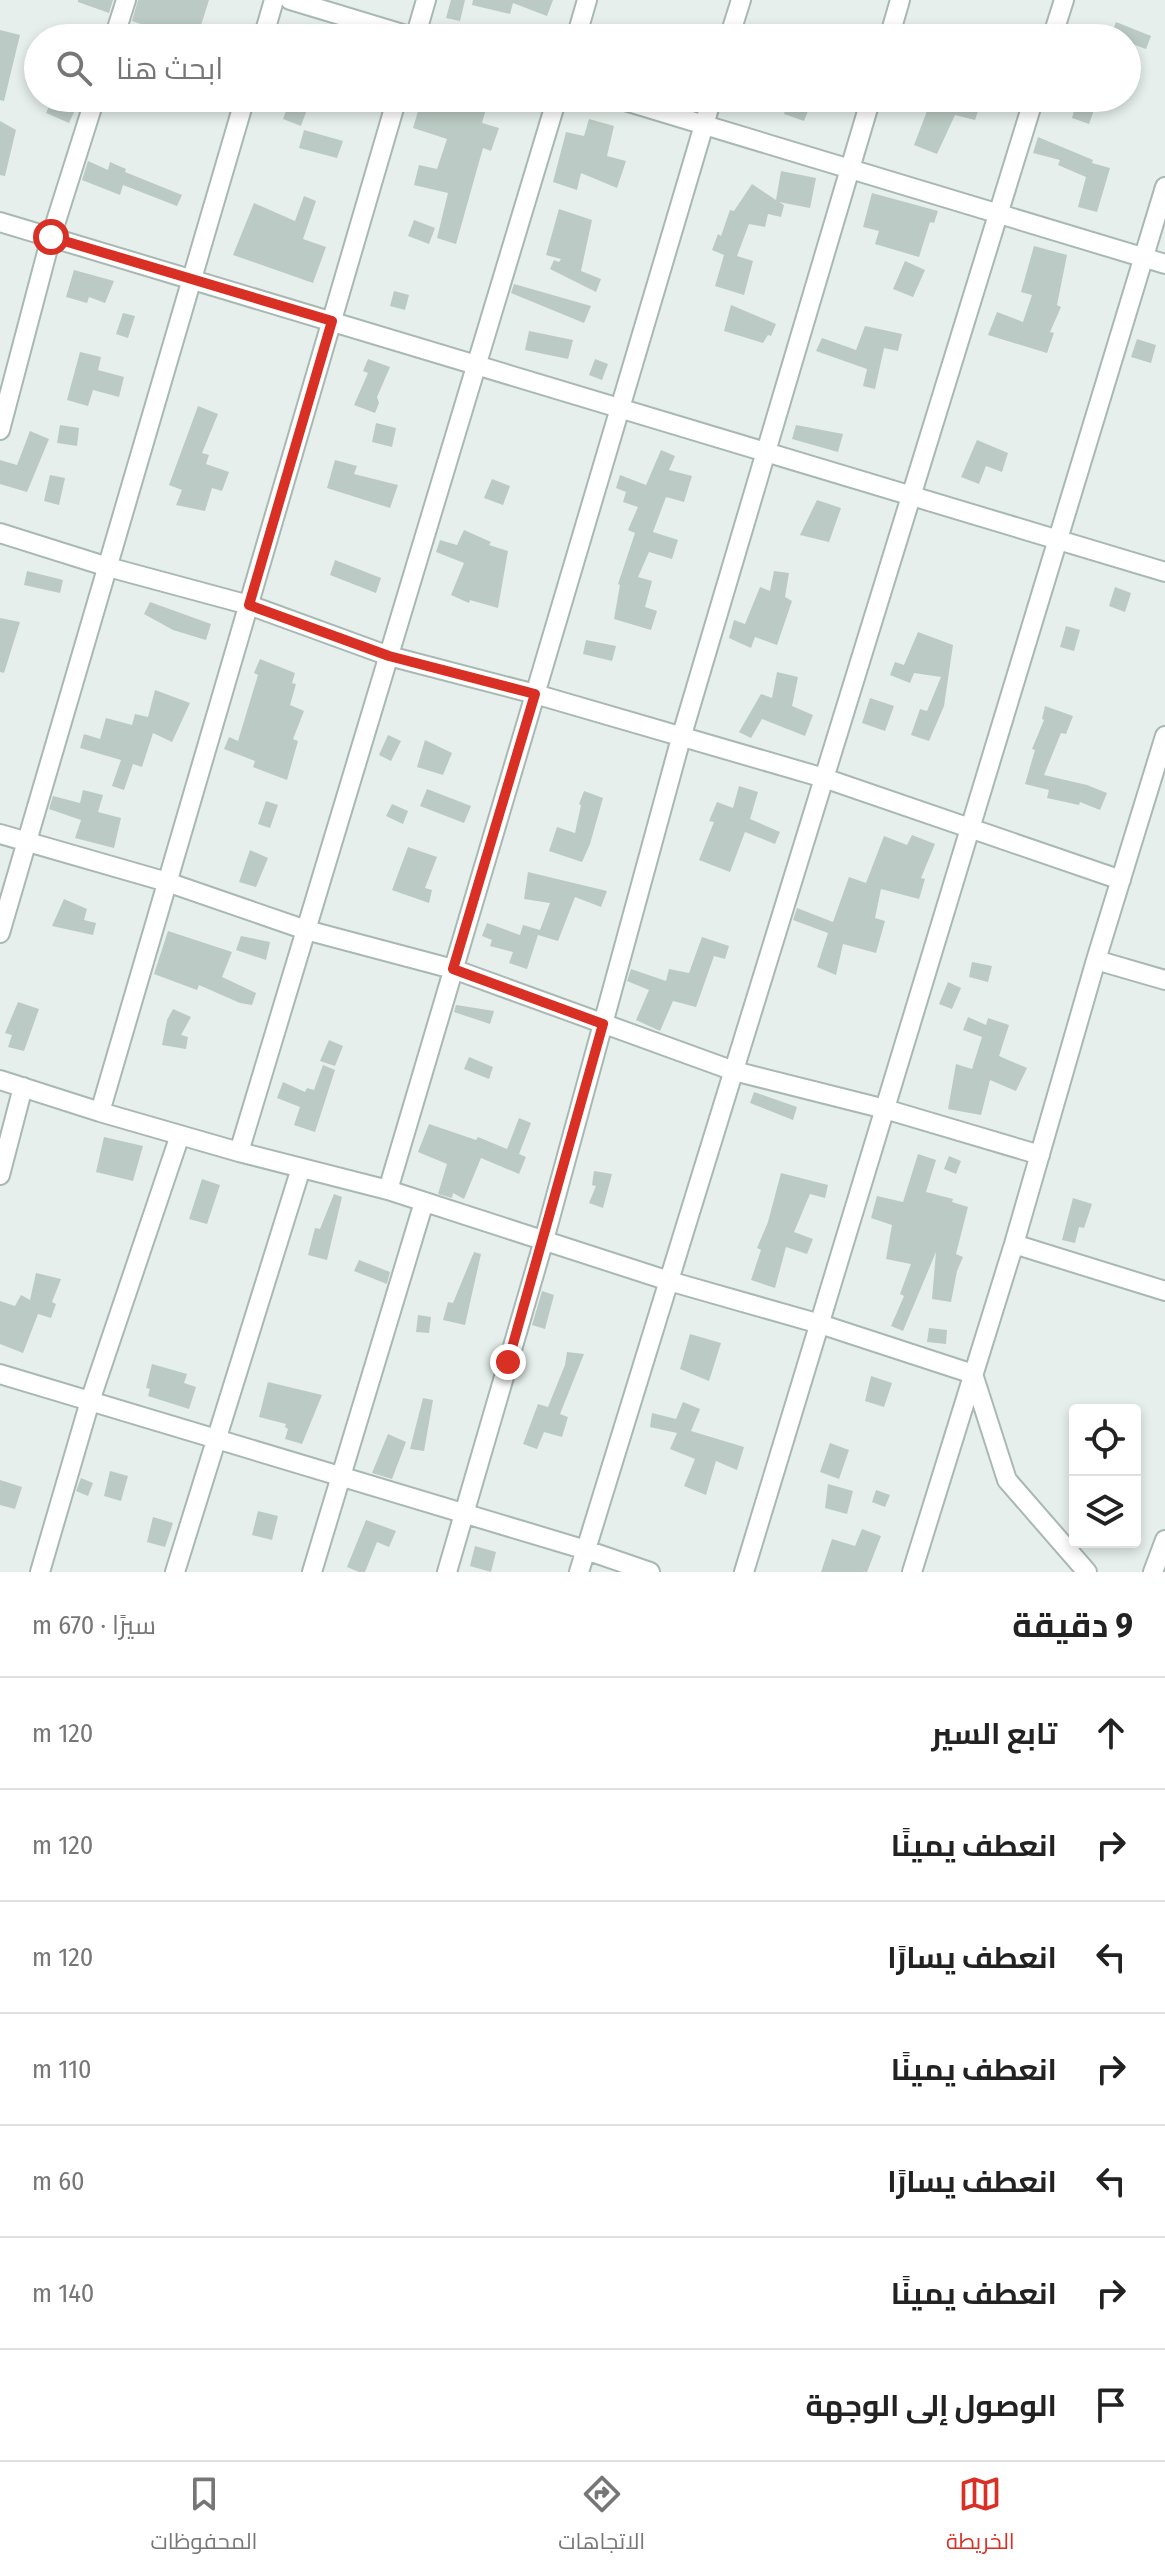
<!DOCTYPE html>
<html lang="ar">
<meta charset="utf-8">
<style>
body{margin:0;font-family:"Fira Sans Condensed",Cairo,sans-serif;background:#f2f2f2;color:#222;direction:rtl}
.controls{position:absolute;right:24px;bottom:24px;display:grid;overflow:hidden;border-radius:8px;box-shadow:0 4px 12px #0003}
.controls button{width:72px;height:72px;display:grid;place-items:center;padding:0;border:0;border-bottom:2px solid #e0e0e0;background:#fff;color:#222;font:40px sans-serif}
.stop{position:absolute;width:24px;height:24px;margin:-18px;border:6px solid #d93025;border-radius:50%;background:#fff}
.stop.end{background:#d93025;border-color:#fff;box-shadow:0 2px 8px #0008}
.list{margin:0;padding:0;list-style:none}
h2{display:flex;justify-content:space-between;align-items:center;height:104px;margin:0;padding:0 32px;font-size:34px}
h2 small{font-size:26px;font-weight:400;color:#767676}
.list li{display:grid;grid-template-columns:52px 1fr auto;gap:24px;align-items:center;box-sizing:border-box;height:112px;padding:0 32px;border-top:2px solid #e0e0e0}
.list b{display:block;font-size:30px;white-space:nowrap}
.list em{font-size:26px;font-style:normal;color:#767676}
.icon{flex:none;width:44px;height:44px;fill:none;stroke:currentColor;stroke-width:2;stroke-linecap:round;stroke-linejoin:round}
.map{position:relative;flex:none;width:1165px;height:1572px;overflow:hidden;direction:ltr}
.search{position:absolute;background:#fff;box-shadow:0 4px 12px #0003;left:24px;right:24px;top:24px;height:88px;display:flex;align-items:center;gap:20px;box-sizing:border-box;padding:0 28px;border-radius:44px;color:#767676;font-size:30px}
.sheet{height:888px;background:#fff}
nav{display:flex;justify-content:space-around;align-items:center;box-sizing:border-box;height:112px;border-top:2px solid #e0e0e0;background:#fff;font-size:22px;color:#767676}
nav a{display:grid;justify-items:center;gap:4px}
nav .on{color:#d93025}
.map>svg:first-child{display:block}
.building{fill:#bbcac4}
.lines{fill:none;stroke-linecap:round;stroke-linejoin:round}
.minor-casing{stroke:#a8b8b2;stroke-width:22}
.minor{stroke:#fff;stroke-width:18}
.route{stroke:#d93025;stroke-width:10}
</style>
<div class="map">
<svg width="1165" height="1572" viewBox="0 0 1165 1572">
<rect width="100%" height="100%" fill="#e6efeb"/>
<path class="building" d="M78,0h35l-4,13 -31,-11z
M138,0h71l-12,38 -25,-7 -2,3 -38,-13z
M451,0h14l-5,21 -14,-3z
M473,0h80l-6,16 -34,-13 -3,11 -38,-9z
M1116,22l35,14 -5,13 -19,-7v-4l-16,-3z
M0,30l20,5 -16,66 -4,-1z
M291,98h20l-10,28 -18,-7z
M422,98h12l20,8 2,-8h33l-7,25 17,5 -8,23 -8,-3 -27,96 -19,-6 11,-45 -34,-8 5,-20 18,4 10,-30 -34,-11z
M790,98h23l-9,23 -20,-7z
M932,98h24l-1,3 24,7 -4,12 -20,-5 -18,39 -23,-9z
M52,100l23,10 -6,13 -23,-10z
M1077,101l18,6 -6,17 -17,-6z
M589,119l25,7 -7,30 19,5 -9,27 -36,-15 -4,17 -24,-8 13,-50 18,4z
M0,121l16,9 -11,46 -5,-1z
M304,130l39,11 -6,17 -38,-10z
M1038,137l55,23 -1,3 18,5 -13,44 -19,-5 8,-30 -28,-12 2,-5 -27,-7z
M88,161l20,9 2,-8 16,7 -1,3 57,23 -5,11 -54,-21 -3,10 -38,-15z
M781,171l35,7 -6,30 -31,-6 5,3 -3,12 -13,-3 -3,13 -16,-3 -12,32 16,5 -9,34 -29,-9 9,-31 -12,-5 6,-16 3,2 9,-26 4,1 18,-27 24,16z
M872,193l66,18 -4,12 -4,-1 -11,35 -44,-13 4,-13 -16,-4z
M304,196l12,5 -13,38 23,8 -13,36 -80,-28 21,-52 41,18z
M559,209l33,11 -11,51 20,8 -5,13 -46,-23 4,-9 5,2 2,-3 -15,-4z
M414,220l21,8 -6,16 -21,-8z
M1034,246l33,9 -10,50 4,2 -11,25 4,1 -7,20 -59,-18 9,-23 26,10 9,-27 -11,-3z
M905,261l20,9 -12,27 -20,-8z
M74,270l40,11 -9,22 -16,-6 -2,6 -21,-6z
M514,284l77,22 -7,17 -73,-30z
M394,291l15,4 -4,15 -15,-4z
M731,305l45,19 -5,12 -3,-1 -5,8 -39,-12z
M123,313l12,3 -7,22 -12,-4z
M865,326l37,8 -4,17 -14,-3 -9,41 -12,-3 4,-17 -51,-18 6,-13 34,12z
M529,331l44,9 -5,19 -43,-9z
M1137,339l19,6 -5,18 -20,-6z
M80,352l21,5 -3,13 26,7 -5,20 -26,-7 -5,16 -21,-6z
M368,359l22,8 -13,30 2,6 -4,10 -21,-8 14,-32 -5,-2z
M595,359l13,5 -6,16 -13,-5z
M198,406l20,8 -16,39 7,2 -3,9 23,8 -7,19 -10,-3 -7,23 -29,-6 6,-15 -13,-5z
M376,423l20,5 -4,19 -20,-5z
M60,425l19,3 -2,18 -20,-3z
M796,425l47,9 -5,18 -46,-13z
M30,431l19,8 -22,53 -27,-8v-24l17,5z
M977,440l31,13 -6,19 -16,-6 -7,18 -18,-7z
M661,450l14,6 -6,14 23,6 -8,26 -18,-5 -13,35 25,8 -6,19 -23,-7 -11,25 14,4 -7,26 12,4 -6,19 -37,-11 6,-34 -2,-1 17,-51 -7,-3 10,-23 -15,-5 3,-10 -10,-4 4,-13 26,10z
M335,460l22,6 -3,8 44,11 -8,23 -63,-20z
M50,475l15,3 -6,27 -15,-4z
M492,479l18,7 -7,19 -19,-7z
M817,500l24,8 -12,34 -29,-7z
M464,530l27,12 -2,3 19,6 -10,57 -28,-8 -1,3 -18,-8 13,-32 -28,-11 4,-12 17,5z
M335,560l46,18 -5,15 -46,-18z
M27,571l36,9 -3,13 -36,-8z
M774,571l15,2 -4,24 7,4 -15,44 -22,-8 -4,11 -22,-10 5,-18 11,4 15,-37 10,4z
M1115,587l16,6 -6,19 -16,-6z
M150,602l61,22 -5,16 -33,-10 -29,-16z
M0,618l20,4 -16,51 -4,-1z
M1066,626l14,4 -6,21 -14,-4z
M918,632l35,13 -9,61 -15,35 -18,-6 9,-26 7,2 14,-34 -27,-4 -4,10 -20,-8 5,-13 9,3z
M586,640l30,6 -4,15 -29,-7z
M260,659l35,14 -3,10 4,1 -6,21 14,6 -11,28 5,2 -11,39 -34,-13 2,-6 -31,-12 5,-12 9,4 20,-66 -4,-2z
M777,672l21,5 -6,29 21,9 -8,21 -43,-17 -11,19 -12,-6 22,-38 11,4z
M155,690l35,13 -18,39 -19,-9 -11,34 -9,-3 -9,26 -12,-4 9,-26 -41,-12 4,-14 16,5 6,-21 26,7 3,-11 13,3z
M870,698l24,8 -9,25 -23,-8z
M1045,706l28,10 -7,18 -5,-1 -17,42 43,10 20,8 -7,17 -20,-8 -1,3 -32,-7 2,-8 -24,-6 10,-34 -3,-1 12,-29 -2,-1z
M388,735l13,6 -10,20 -12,-6z
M425,740l27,13 -9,22 -26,-8z
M739,786l19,6 -8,27 30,13 -5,12 -30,-12 -15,40 -31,-12 15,-38 -5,-1 8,-19 16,6z
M427,789l44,17 -7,17 -44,-17z
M83,790l20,5 -5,17 23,6 -7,30 -39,-10 6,-18 -32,-11 4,-13 27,7z
M584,791l19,7 -13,46 -8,18 -33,-11 8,-24 18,6 6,-28 -2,-1z
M266,801l12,4 -8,23 -12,-4z
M392,804l16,7 -5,13 -17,-8z
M912,835l23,9 -14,34 4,1 -6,20 -38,-10 -6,29 10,3 -9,32 -33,-9 -7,31 -19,-8 11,-34 -35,-13 4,-12 36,14 16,-45 17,6 18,-47 23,9z
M408,847l29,10 -12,31 7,2 -3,13 -37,-13z
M250,850l18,8 -12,29 -17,-5z
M528,872l79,19 -6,16 -26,-10 -17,44 -20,-6 -11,34 -18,-6 4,-11 -23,-6 2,-6 -10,-4 5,-13 33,12 3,-10 17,5 10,-27 -26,-4z
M64,899l23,10 -3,11 12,3 -3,12 -41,-9z
M168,931l64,21 -10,25 34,16 -4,12 -12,-2 -41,-18 -2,5 -43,-16z
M241,936l29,6 -4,18 -30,-10z
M702,937l27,9 -4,13 -11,-3 -18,51 -23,-6 -13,30 -24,-11 13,-30 -22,-9 4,-12 35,12 3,-12 20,4z
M972,962l20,4 -4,16 -19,-5z
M948,982l13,6 -9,21 -13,-5z
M18,1002l21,7 -15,42 -16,-4 4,-12 -7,-2z
M456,1005l38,6 -4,13 -36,-12z
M173,1009l18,8 -10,18 7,2 -2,12 -24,-4 5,-25z
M968,1017l18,8 2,-7 21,7 -10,31 28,12 -11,23 -26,-11 -9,35 -33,-6 8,-45 16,5 10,-32 -19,-7z
M329,1040l14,6 -8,20 -15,-5z
M469,1057l24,10 -4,12 -25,-10z
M323,1065l12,5 -20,62 -21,-7 6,-18 -23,-9 6,-16 22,10 2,-4 7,2z
M754,1092l43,15 -4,13 -43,-17z
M519,1118l12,5 -12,31 7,3 -7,17 -38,-16 -17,41 -11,-6 -1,5 -14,-4 9,-30 -29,-12 11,-28 47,16 2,-3 29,12z
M104,1137l39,9 -10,35 -37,-9z
M918,1154l18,6 -10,32 27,7 -1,3 16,5 -12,47 7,3 -6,14 -6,31 -19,-3 4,-47 -33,79 -12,-5 13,-30 -4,-2 11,-30 -25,-5 6,-34 -21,-7 6,-22 26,6z
M949,1156l12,5 -5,13 -12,-5z
M594,1171l18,3 -9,34 -14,-5 7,-17 -4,-1z
M781,1173l47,12 -3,13 -15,-4 -16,38 19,7 -6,15 -21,-7 -11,41 -24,-8 10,-30 -4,-2 11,-26z
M202,1179l18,6 -13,39 -18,-5z
M334,1194l8,3 -15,63 -19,-5 7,-27 5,1z
M1073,1198l19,6 -8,24 -5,-1 -4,16 -13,-3z
M474,1252l7,2 -16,71 -22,-5 5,-18 5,1z
M359,1260l31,12 -3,12 -33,-13z
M36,1273l25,6 -9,23 4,2 -5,14 -13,-4 -15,39 -23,-9v-43l15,5 6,-11 9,5z
M542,1291l12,4 -9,34 -13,-4z
M418,1315l13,2 -2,16 -13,-1z
M929,1328l18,2 -1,14 -19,-2z
M690,1334l31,9 -12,38 -29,-12z
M567,1352l17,2 -24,60 8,3 -6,20 -18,-5 -7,17 -14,-5 15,-40 10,3 17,-42z
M152,1364l35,10 -3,9 12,4 -7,22 -41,-13 2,-7 -4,-1z
M871,1376l21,7 -8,24 -19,-6z
M268,1382l54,13 -20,49 -17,-5 3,-10 -3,-2 1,-3 -27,-7z
M423,1398l10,2 -9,51 -14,-2z
M683,1402l17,7 -9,22 53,16 -7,23 -21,-9 -10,34 -22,-9 11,-27 -25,-10 7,-16 -27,-6 2,-14 24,6z
M388,1434l18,8 -14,37 -20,-6z
M830,1443l19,7 -10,29 -19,-7z
M110,1471l18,5 -7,25 -17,-5z
M81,1478l12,5 -5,13 -12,-5z
M0,1480l22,7 -7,22 -15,-4z
M828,1484l25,7 -6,23 -22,-6z
M876,1490l14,5 -5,12 -13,-5z
M258,1511l20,5 -6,24 -20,-5z
M153,1517l20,6 -8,24 -18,-5z
M366,1520l30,11 -7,16 -12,-5 -12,30h-6l-12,-5z
M862,1529l19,7 -14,36h-46l11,-33 23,7z
M475,1546l21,6 -5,20 -21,-6z"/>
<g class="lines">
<g class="minor-casing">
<path id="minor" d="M290,0l126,38
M114,38l12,-38
M263,38l11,-38
M415,38l11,-38
M576,38l11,-38
M729,38l12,-38
M889,38l11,-38
M1052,38l12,-38
M615,98l550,166
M0,222l1165,350
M0,430l51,-193 44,-139
M0,533l108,34 141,38 140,51 146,38 289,84 297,102
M0,834l167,48 139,48 147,39 281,102 151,38 155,46
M0,933l245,-835
M1096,960l69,20
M0,1080l100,32 139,40 149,38 281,91 151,43 153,50 34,106 80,92
M100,1112l297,-1014
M239,1152l318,-1054
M0,1175l23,-88
M388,1190l324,-1092
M1014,1244l151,47
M0,1374l586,176 64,22
M40,1572l50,-171 90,-266
M175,1572l126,-404
M312,1572l112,-370
M447,1572l97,-332 137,-502 190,-640
M579,1572l455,-1474
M744,1572l421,-1385
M912,1572l102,-328 82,-284 69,-224
M1153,1572l12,-32"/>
</g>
<use href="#minor" class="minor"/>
</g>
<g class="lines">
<path class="route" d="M51,237l281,84 -83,284 140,51 146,38 -82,275 150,55 -95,338"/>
</g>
</svg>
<div class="controls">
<button><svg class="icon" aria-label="locate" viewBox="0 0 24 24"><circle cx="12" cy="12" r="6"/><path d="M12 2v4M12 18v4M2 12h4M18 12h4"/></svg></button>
<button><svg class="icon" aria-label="layers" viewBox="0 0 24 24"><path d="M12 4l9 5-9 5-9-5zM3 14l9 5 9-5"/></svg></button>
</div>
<div class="stop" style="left:51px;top:237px"></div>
<div class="stop end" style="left:508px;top:1362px"></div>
<div class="search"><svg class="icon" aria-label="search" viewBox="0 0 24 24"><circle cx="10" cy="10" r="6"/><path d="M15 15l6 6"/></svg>ابحث هنا</div>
</div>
<section class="sheet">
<h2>9 دقيقة<small>سيرًا · 670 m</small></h2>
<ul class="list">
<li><svg class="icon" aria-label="ahead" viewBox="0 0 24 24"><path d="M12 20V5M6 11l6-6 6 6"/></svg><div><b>تابع السير</b></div><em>120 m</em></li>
<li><svg class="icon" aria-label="right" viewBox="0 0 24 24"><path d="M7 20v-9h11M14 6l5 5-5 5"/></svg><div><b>انعطف يمينًا</b></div><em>120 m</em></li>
<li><svg class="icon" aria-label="left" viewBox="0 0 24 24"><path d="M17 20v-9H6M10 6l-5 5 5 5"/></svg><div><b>انعطف يسارًا</b></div><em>120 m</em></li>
<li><svg class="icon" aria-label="right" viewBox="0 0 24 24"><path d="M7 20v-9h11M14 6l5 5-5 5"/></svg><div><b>انعطف يمينًا</b></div><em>110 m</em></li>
<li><svg class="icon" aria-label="left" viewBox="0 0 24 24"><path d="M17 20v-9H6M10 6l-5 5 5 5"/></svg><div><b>انعطف يسارًا</b></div><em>60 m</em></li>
<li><svg class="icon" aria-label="right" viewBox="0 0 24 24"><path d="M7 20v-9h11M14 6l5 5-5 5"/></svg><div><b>انعطف يمينًا</b></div><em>140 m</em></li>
<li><svg class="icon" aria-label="arrive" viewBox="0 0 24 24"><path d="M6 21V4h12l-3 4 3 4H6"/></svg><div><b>الوصول إلى الوجهة</b></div></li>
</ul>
</section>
<nav>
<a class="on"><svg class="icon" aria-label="map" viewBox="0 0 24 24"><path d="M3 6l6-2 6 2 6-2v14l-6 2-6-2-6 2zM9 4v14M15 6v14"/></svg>الخريطة</a>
<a><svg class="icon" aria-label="directions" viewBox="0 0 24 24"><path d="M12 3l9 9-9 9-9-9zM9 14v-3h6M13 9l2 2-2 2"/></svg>الاتجاهات</a>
<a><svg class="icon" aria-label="saved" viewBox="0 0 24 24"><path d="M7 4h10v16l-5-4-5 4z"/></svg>المحفوظات</a>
</nav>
